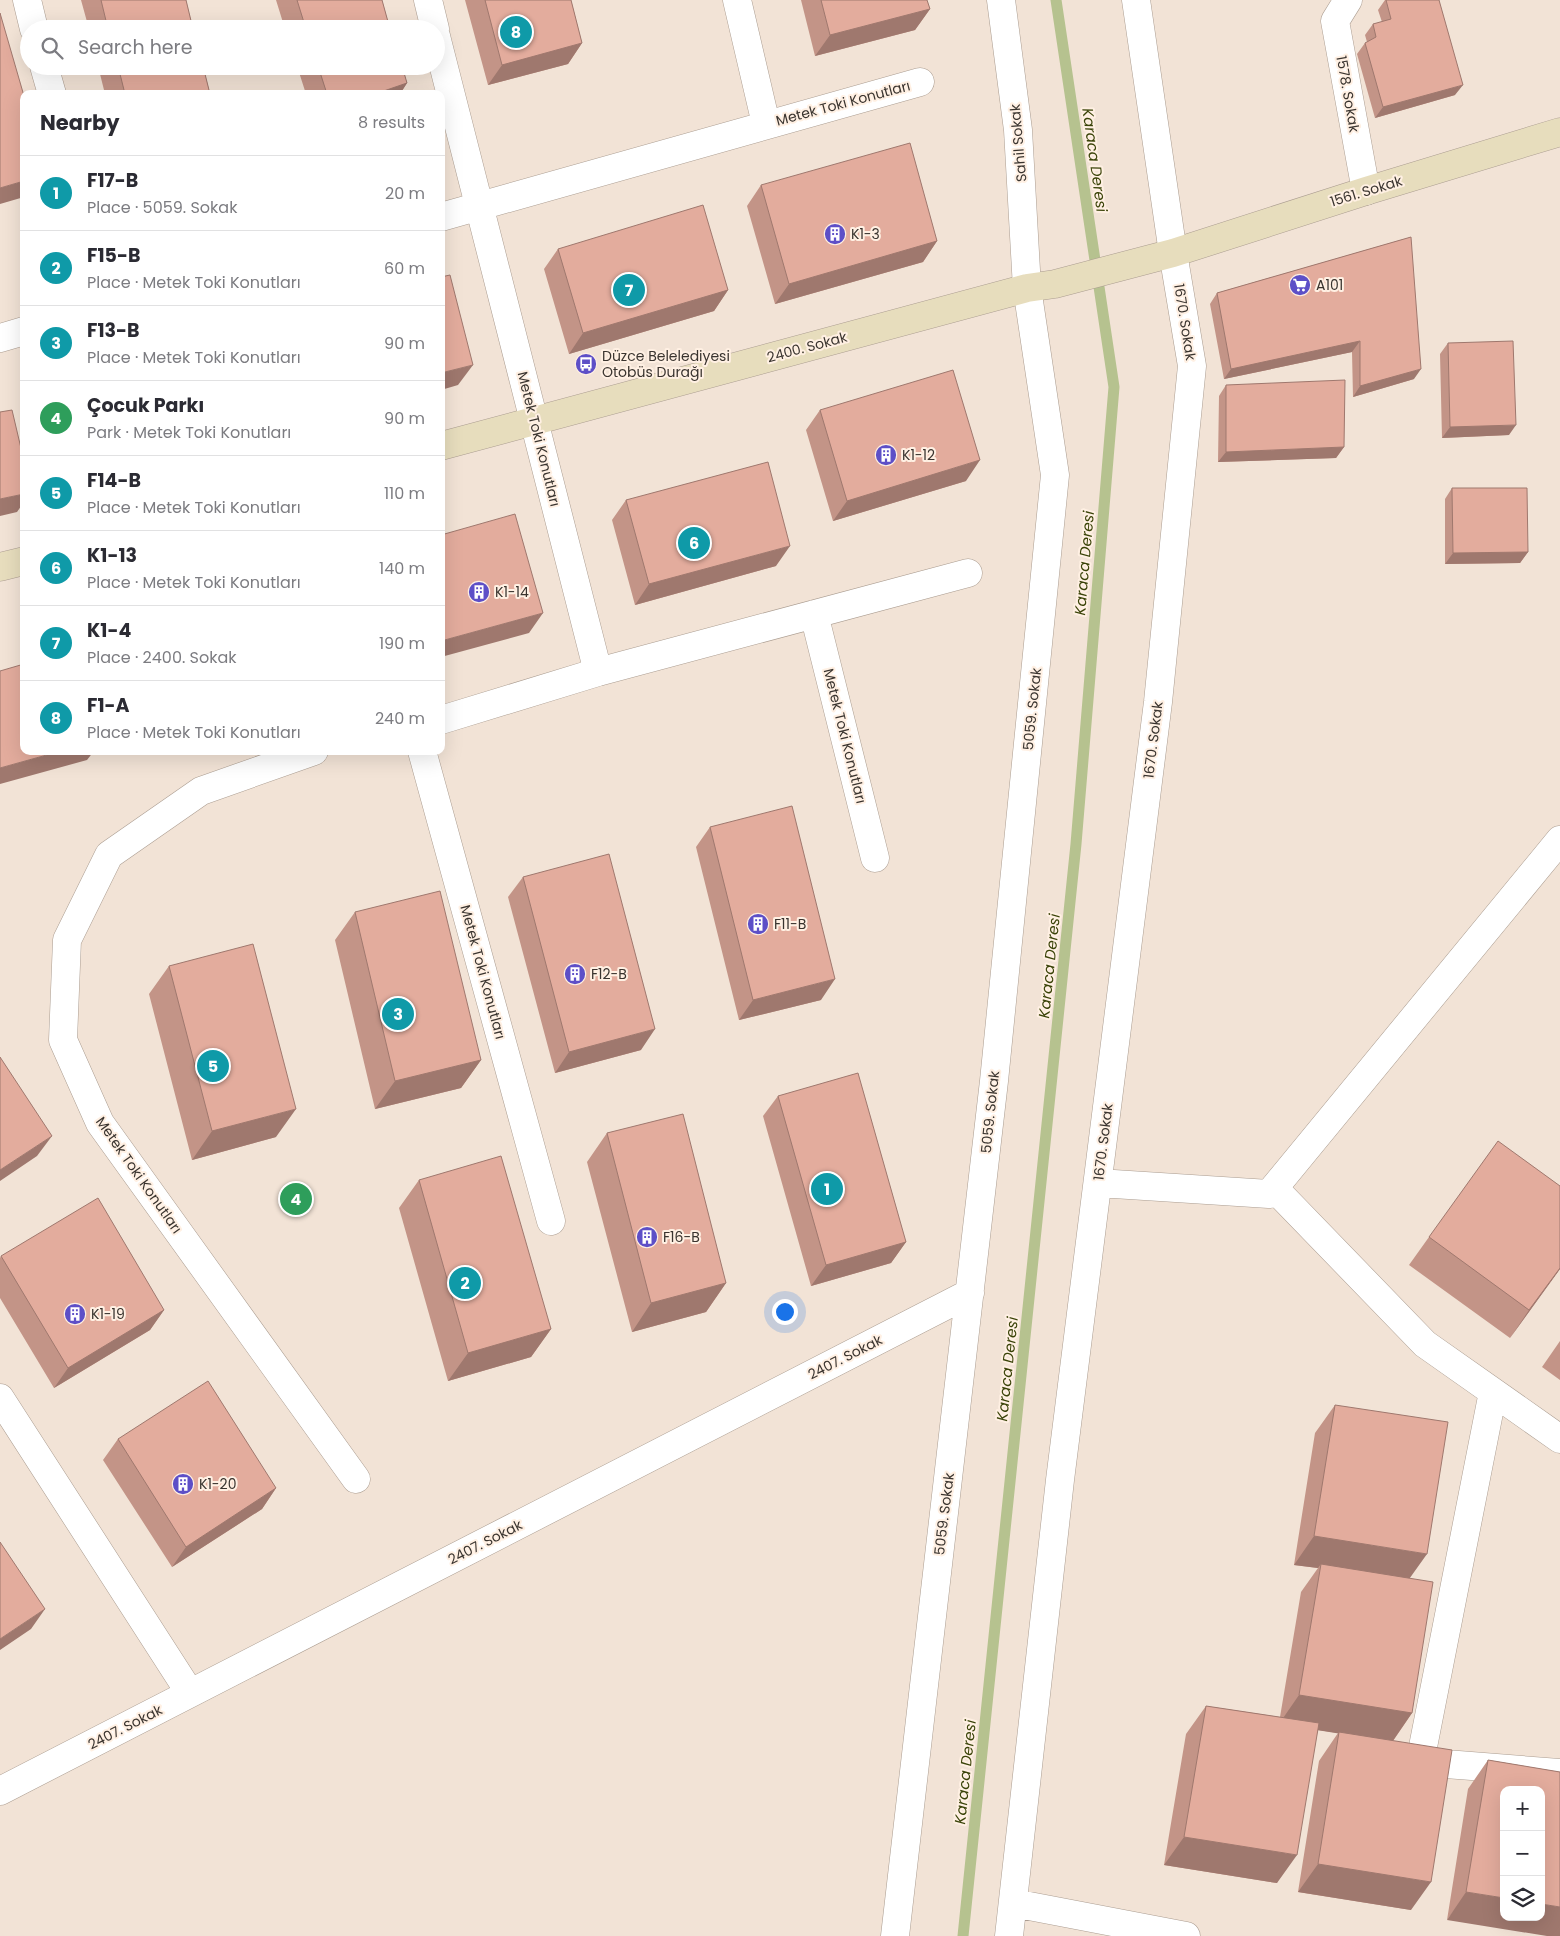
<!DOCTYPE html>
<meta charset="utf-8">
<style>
body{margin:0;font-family:Poppins,sans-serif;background:#f7f7f7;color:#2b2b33}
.controls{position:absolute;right:15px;bottom:15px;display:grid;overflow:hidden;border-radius:10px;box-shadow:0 5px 20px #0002}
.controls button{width:45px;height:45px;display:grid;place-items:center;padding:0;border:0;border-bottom:1px solid #e1e1e2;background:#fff;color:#2b2b33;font:25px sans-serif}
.you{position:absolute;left:784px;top:1311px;width:18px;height:18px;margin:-12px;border:4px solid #fff;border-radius:50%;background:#1a73e8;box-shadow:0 0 0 8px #1a73e833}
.badge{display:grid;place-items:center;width:32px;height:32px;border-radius:50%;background:#111827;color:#fff;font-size:16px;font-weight:700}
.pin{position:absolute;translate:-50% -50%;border:2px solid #fff;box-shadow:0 1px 5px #0006}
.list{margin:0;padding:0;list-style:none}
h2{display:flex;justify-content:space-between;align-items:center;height:65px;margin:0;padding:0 20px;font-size:21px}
h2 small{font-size:16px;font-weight:400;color:#7c7c81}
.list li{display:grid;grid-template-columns:32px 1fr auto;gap:15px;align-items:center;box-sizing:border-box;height:75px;padding:0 20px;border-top:1px solid #e1e1e2}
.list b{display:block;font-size:19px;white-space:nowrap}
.list p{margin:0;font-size:16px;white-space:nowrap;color:#7c7c81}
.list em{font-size:16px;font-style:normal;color:#7c7c81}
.icon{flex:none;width:28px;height:28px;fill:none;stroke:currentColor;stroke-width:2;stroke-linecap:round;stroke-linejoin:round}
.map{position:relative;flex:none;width:1560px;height:1936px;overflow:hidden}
.search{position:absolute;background:#fff;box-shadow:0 5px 20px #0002;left:20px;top:20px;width:425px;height:55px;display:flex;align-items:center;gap:12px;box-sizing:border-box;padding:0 18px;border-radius:28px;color:#7c7c81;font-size:19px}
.panel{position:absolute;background:#fff;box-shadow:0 5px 20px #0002;left:20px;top:90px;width:425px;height:665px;border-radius:10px}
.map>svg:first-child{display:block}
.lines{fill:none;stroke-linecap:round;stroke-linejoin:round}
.stream{stroke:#b6c28f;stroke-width:11}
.minor-casing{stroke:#ab9d91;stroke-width:29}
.secondary-casing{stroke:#ab9d91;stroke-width:29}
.minor{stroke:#fff;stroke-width:28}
.secondary{stroke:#e7ddbd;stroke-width:28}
.wall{fill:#c39487}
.shaded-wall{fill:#9f786e}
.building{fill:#e3ac9d;stroke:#9f786e}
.labels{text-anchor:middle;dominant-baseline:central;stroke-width:4;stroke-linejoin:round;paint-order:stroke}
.street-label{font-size:14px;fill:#3a342f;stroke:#fff0e3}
.poi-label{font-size:14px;fill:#3a342f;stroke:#fff0e3;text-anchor:start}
.water-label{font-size:15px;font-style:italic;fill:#3a4308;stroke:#fff0e3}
</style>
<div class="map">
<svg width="1560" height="1936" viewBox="0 0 1560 1936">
<rect width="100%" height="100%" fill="#f2e3d6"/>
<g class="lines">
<path class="stream" d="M963,1936l113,-1092 38,-457 -58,-387"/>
<g class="minor-casing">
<path id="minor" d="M27,0l7,29
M428,0l7,29
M737,0l29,124
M1348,0l-13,21 31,170
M436,36c52,212 108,423 162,636
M44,66l8,28
M441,217l479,-135
M0,338l24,-7
M814,614l61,244
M441,720l157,-48 370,-99
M314,751l-113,40 -92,64 -42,85 -4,100 37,83 256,356
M422,751l129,470
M1098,1183l171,11 291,-354
M1274,1188l151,156 135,95
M1493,1392l-73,370 140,11
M0,1398l190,295
M0,1791l970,-498
M1013,1903l173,33
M895,1936l99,-855 61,-606 -28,-187 -9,-158 -17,-130
M1009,1936l51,-456 98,-778 34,-336 -19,-113 -37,-253"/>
</g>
<g class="secondary-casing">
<path id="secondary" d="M441,446l586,-158 28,-4 118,-31 193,-62 194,-59
M0,567l24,-6"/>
</g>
<use href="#minor" class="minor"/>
<use href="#secondary" class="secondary"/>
</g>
<path class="wall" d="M81,0h105l7,29h-104z
M276,0h106l8,29h-105z
M465,0h106l11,43 -14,21 -80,21z
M801,0h126l3,9 -15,21 -100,26z
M1385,0h54l16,95 -80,23 -18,-64 8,-11 2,-1 -2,-7 8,-11 9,-2 -4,-12z
M98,66h105l7,28h-105z
M297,66h105l5,17 -7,11h-94z
M761,185l176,56 -14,21 -148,42 -28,-98z
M1411,237l3,142 -61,18 -1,-45 -128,27 -14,-75 7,-11z
M558,249l170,41 -14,21 -145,43 -25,-85z
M1448,343l61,92 -67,3 -2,-84z
M1226,385l118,62 -8,11 -118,4 1,-66z
M820,410l146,71 -133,40 -27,-91z
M1452,488l76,64 -8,11 -75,1v-65z
M626,500l150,66 -141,39 -23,-85z
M710,827l111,173 -82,20 -43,-173z
M523,877l118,173 -86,23 -47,-176z
M355,912l126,148 -20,28 -86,21 -40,-169z
M169,966l107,171 -84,23 -43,-166z
M778,1096l128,146 -15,21 -80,23 -48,-170z
M607,1133l119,150 -20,29 -74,20 -45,-170z
M419,1180l132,149 -20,28 -83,24 -49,-173z
M1429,1237l131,32 -50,69 -101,-73z
M1,1256l163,54 -14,20 -96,58 -54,-90v-40z
M1560,1341v39l-18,-13z
M1335,1405l77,308 -19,28 18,169 -113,-18 21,-131 19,-28 -20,-3 -41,153 -113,-18 22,-131 20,-28 74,11 21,-125 17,-24 -24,-3 21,-132z
M118,1439l158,49 -14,21 -90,58 -69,-107z
M1488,1760l72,12 -113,148 21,-131z"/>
<path class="shaded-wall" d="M930,9l-15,21 -100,26 15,-21z
M582,43l-14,21 -80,21 14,-20z
M407,83l-7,11h-25z
M1463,85l-8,10 -80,23 8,-11z
M24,181v16l-24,7v-16z
M937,241l-14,21 -148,42 14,-20z
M728,290l-14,21 -145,43 14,-21z
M1360,341l-8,11 -128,27 7,-10z
M473,365l-15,20 -17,5v-17z
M1421,369l-7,10 -61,18 7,-11z
M1516,425l-7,10 -67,3 8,-11z
M1344,447l-8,11 -118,4 8,-10z
M980,460l-14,21 -133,40 14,-20z
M24,494v8l-7,10 -17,4v-17z
M790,546l-14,20 -141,39 14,-21z
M1528,552l-8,11 -75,1 8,-11z
M543,613l-14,20 -88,24v-16z
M61,751h33l-7,9 -87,24v-16z
M835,979l-14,21 -82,20 14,-20z
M655,1029l-14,21 -86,23 14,-21z
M481,1060l-20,28 -86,21 20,-28z
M296,1109l-20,28 -84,23 20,-29z
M52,1136l-15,20 -37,25v-11z
M906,1242l-15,21 -80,23 15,-21z
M1560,1268v1l-50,69 19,-28z
M726,1283l-20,29 -74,20 19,-29z
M164,1310l-14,20 -96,58 14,-20z
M551,1329l-20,28 -83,24 20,-28z
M276,1488l-14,21 -90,58 14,-20z
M1314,1536l113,18 -20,28 -86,-18 -3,4 -24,-3z
M45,1609l-14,20 -31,21v-11z
M1299,1695l113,18 -20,29 -113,-18z
M1184,1837l113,18 -20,28 -113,-18z
M1318,1864l113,18 -20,28 -113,-18z
M1466,1892l38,6v19h37v-13l19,3v29h-13l-100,-16z"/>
<path class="building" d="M101,0h85l7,29h-85z
M297,0h85l8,29h-84z
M485,0h86l11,43 -80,22z
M821,0h106l3,9 -100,26z
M1386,0h53l24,85 -80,22 -18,-64 11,-6 -3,-13 18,-5z
M0,13l24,83v85l-24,7z
M118,66h85l7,28h-85z
M318,66h84l5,17 -32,11h-48z
M910,143l27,98 -148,43 -28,-99z
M703,205l25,85 -145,43 -25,-84z
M1411,237l10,132 -61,17v-45l-129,28 -14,-76z
M450,275l23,90 -32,8v-96z
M1513,341l3,84 -66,2 -2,-84z
M953,370l27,90 -133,41 -27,-91z
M1345,380l-1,67 -118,5v-67z
M12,410l12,51v33l-24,5v-87z
M768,462l22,84 -141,38 -23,-84z
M1452,488h75l1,64 -75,1z
M515,514l28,99 -102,28v-106z
M24,664v87h37l-61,17v-97z
M792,806l43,173 -82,21 -43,-173z
M609,854l46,175 -86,23 -46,-175z
M440,891l41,169 -86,21 -40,-169z
M253,944l43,165 -84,22 -43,-165z
M0,1057l52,79 -52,34z
M858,1073l48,169 -80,23 -48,-169z
M683,1114l43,169 -75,20 -44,-170z
M1498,1141l62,45v82l-31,42 -100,-73z
M501,1156l50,173 -83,24 -49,-173z
M98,1198l66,112 -96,58 -67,-112z
M208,1381l68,107 -90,59 -68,-108z
M1335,1405l113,17 -21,132 -113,-18z
M0,1542l45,67 -45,30z
M1321,1564l112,18 -21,131 -113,-18z
M1206,1706l113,17 -22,132 -113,-18z
M1339,1732l113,18 -21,132 -113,-18z
M1488,1760l72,12v135l-19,-3v-114h-37v108l-38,-6z"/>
<defs>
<g id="building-disc" transform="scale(1.125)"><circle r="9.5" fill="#5d4fc7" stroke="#fff0e3"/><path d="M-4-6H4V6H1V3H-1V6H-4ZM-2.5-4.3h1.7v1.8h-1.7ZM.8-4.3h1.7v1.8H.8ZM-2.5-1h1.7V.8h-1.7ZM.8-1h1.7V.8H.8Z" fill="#fff"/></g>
<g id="supermarket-disc" transform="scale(1.125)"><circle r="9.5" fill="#5d4fc7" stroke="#fff0e3"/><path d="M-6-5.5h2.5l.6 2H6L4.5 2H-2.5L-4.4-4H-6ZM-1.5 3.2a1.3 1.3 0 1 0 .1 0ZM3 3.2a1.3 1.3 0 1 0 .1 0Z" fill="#fff"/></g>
<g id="bus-disc" transform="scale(1.125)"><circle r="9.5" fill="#5d4fc7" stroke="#fff0e3"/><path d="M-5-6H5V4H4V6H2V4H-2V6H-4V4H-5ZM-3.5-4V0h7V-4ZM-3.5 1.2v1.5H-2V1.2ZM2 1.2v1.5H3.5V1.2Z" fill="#fff"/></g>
</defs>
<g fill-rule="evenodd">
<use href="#building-disc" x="835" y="234"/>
<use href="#supermarket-disc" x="1300" y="285"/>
<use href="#bus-disc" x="586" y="364"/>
<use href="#building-disc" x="886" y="455"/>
<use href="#building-disc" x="479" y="592"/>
<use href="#building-disc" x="758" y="924"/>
<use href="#building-disc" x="575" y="974"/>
<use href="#building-disc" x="647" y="1237"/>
<use href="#building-disc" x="75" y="1314"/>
<use href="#building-disc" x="183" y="1484"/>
</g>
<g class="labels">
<g class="street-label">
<text transform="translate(1348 94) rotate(80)">1578. Sokak</text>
<text transform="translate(843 103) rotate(-15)">Metek Toki Konutları</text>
<text transform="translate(1018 143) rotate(-95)">Sahil Sokak</text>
<text transform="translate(1366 191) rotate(-17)">1561. Sokak</text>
<text transform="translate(1185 322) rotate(81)">1670. Sokak</text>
<text transform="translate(807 347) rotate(-15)">2400. Sokak</text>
<text transform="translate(539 439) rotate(76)">Metek Toki Konutları</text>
<text transform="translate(1032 709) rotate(-84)">5059. Sokak</text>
<text transform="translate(845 736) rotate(76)">Metek Toki Konutları</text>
<text transform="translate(1153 740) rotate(-83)">1670. Sokak</text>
<text transform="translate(483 972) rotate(75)">Metek Toki Konutları</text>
<text transform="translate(990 1112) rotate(-84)">5059. Sokak</text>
<text transform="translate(1103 1142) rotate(-83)">1670. Sokak</text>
<text transform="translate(139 1175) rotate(55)">Metek Toki Konutları</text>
<text transform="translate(845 1357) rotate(-27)">2407. Sokak</text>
<text transform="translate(944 1514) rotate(-83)">5059. Sokak</text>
<text transform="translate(485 1542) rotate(-27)">2407. Sokak</text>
<text transform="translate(125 1727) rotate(-27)">2407. Sokak</text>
</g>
<g class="poi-label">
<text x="851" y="234">K1-3</text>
<text x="1316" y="285">A101</text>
<text x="602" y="356">Düzce Belelediyesi<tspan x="602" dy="16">Otobüs Durağı</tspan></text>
<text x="902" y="455">K1-12</text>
<text x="495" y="592">K1-14</text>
<text x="774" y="924">F11-B</text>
<text x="591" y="974">F12-B</text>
<text x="663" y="1237">F16-B</text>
<text x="91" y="1314">K1-19</text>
<text x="199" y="1484">K1-20</text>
</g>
<g class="water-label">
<text transform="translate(1095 160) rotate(82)">Karaca Deresi</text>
<text transform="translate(1084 563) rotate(-85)">Karaca Deresi</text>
<text transform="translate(1049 966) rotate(-84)">Karaca Deresi</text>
<text transform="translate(1007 1369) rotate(-84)">Karaca Deresi</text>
<text transform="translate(965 1772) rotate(-84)">Karaca Deresi</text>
</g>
</g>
</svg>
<div class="controls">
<button>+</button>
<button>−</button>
<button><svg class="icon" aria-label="layers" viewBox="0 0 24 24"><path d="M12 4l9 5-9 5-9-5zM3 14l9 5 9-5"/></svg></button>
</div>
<div class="you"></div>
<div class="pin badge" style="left:827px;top:1189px;background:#0f9aa8">1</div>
<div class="pin badge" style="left:465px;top:1283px;background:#0f9aa8">2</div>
<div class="pin badge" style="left:398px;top:1014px;background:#0f9aa8">3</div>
<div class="pin badge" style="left:296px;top:1199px;background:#2e9e5b">4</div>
<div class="pin badge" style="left:213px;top:1066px;background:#0f9aa8">5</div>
<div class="pin badge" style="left:694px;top:543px;background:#0f9aa8">6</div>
<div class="pin badge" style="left:629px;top:290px;background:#0f9aa8">7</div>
<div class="pin badge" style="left:516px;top:32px;background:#0f9aa8">8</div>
<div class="search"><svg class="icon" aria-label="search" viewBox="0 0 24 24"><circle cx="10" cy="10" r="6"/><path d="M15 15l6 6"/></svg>Search here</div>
<section class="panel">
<h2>Nearby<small>8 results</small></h2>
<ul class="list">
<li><span class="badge" style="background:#0f9aa8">1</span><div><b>F17-B</b><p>Place · 5059. Sokak</p></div><em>20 m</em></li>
<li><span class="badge" style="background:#0f9aa8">2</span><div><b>F15-B</b><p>Place · Metek Toki Konutları</p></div><em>60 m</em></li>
<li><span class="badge" style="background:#0f9aa8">3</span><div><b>F13-B</b><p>Place · Metek Toki Konutları</p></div><em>90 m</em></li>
<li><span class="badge" style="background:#2e9e5b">4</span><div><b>Çocuk Parkı</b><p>Park · Metek Toki Konutları</p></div><em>90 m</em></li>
<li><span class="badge" style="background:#0f9aa8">5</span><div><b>F14-B</b><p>Place · Metek Toki Konutları</p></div><em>110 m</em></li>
<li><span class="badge" style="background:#0f9aa8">6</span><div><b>K1-13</b><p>Place · Metek Toki Konutları</p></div><em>140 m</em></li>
<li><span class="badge" style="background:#0f9aa8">7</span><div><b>K1-4</b><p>Place · 2400. Sokak</p></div><em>190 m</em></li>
<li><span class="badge" style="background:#0f9aa8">8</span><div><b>F1-A</b><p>Place · Metek Toki Konutları</p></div><em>240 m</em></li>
</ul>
</section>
</div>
